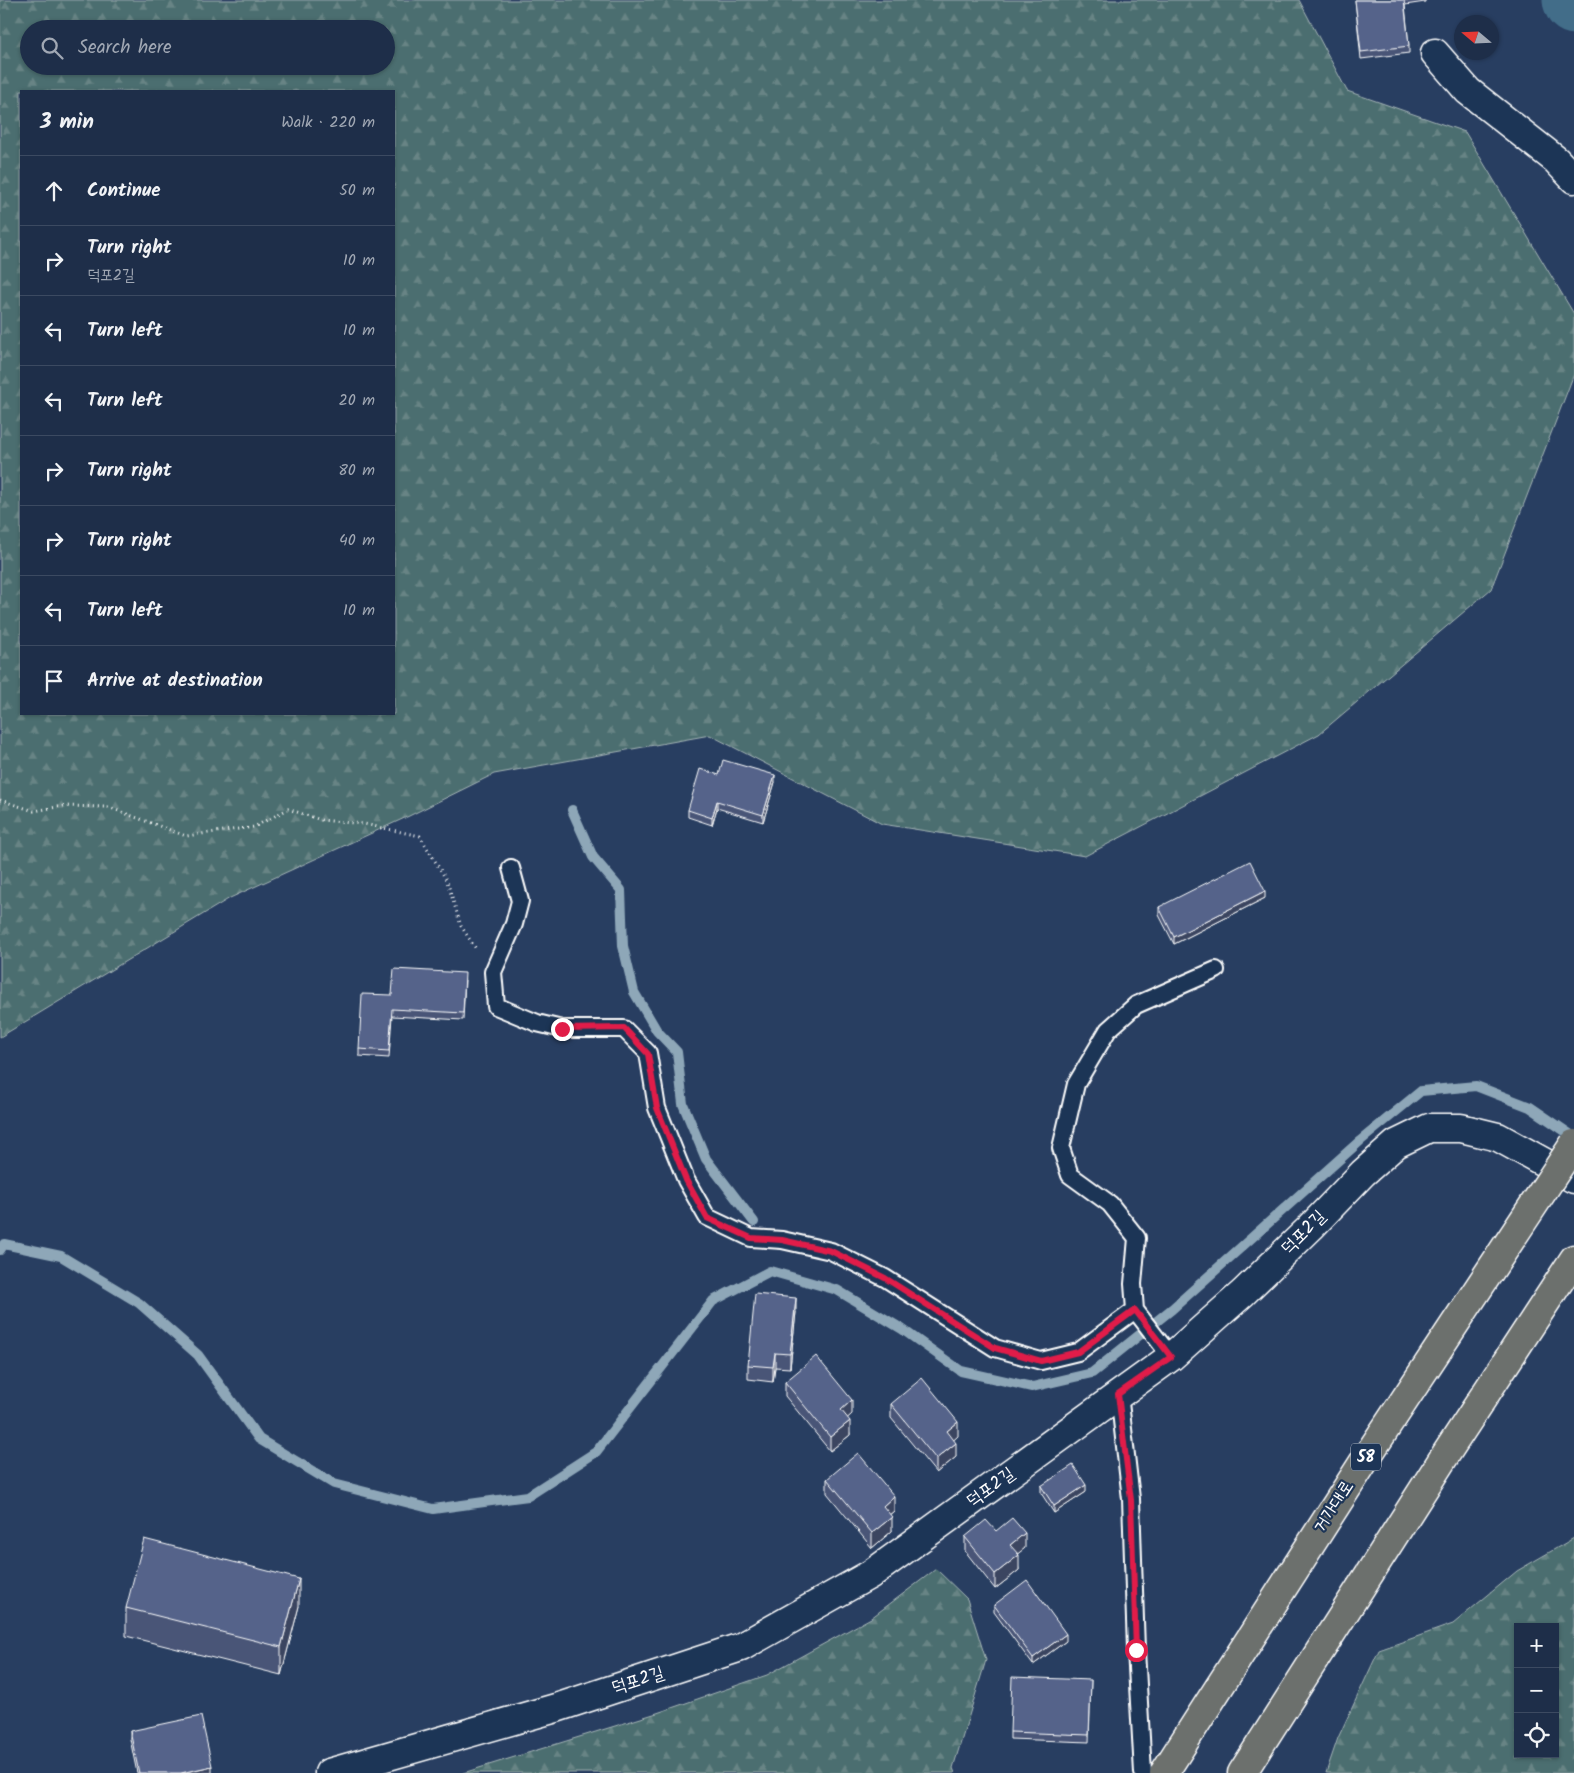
<!DOCTYPE html>
<meta charset="utf-8">
<style>
body{margin:0;font-family:Kalam,"Poor Story",sans-serif;background:#263650;color:#f1f3f6}
.controls{position:absolute;right:15px;bottom:15px;display:grid;overflow:hidden;border-radius:0px;box-shadow:0 1px 4px #0004}
.controls button{width:45px;height:45px;display:grid;place-items:center;padding:0;border:0;border-bottom:1px solid #3c4a61;background:#1e2e49;color:#f1f3f6;font:25px sans-serif}
.compass{position:absolute;left:1454px;top:15px;width:45px;height:45px;border-radius:50%;background:#1e2e49;box-shadow:0 1px 4px #0004;rotate:289deg}
.stop{position:absolute;width:15px;height:15px;margin:-11px;border:4px solid #e11d48;border-radius:50%;background:#fff}
.stop.end{background:#e11d48;border-color:#fff;box-shadow:0 1px 5px #0008}
.list{margin:0;padding:0;list-style:none}
h2{display:flex;justify-content:space-between;align-items:center;height:65px;margin:0;padding:0 20px;font-size:21px}
h2 small{font-size:16px;font-weight:400;color:#a1a8b4}
.list li{display:grid;grid-template-columns:32px 1fr auto;gap:15px;align-items:center;box-sizing:border-box;height:70px;padding:0 20px;border-top:1px solid #3c4a61}
.list b{display:block;font-size:19px;white-space:nowrap}
.list p{margin:0;font-size:16px;white-space:nowrap;color:#a1a8b4}
.list em{font-size:16px;font-style:normal;color:#a1a8b4}
.icon{flex:none;width:28px;height:28px;fill:none;stroke:currentColor;stroke-width:2;stroke-linecap:round;stroke-linejoin:round}
.map{position:relative;flex:none;width:1574px;height:1773px;overflow:hidden}
.search{position:absolute;background:#1e2e49;box-shadow:0 1px 4px #0004;left:20px;top:20px;width:375px;height:55px;display:flex;align-items:center;gap:12px;box-sizing:border-box;padding:0 18px;border-radius:28px;color:#a1a8b4;font-size:19px}
.panel{position:absolute;background:#1e2e49;box-shadow:0 1px 4px #0004;left:20px;top:90px;width:375px;height:625px;border-radius:0px}
.map>svg:first-child{display:block}
.forest{fill:url(#forest-firs);stroke:#a6b6b7;fill-rule:evenodd}
.lines{fill:none;stroke-linecap:round;stroke-linejoin:round}
.stream{stroke:#8ea7b8;stroke-width:10}
.river{stroke:#426d89;stroke-width:59}
.service-casing{stroke:#fff;stroke-width:20}
.minor-casing{stroke:#fff;stroke-width:31}
.trunk-casing{stroke:#fff;stroke-width:31}
.path{stroke:#fff;stroke-width:3;stroke-dasharray:1 4;stroke-linecap:butt}
.service{stroke:#1d3557;stroke-width:16}
.minor{stroke:#1d3557;stroke-width:28}
.trunk{stroke:#6c706d;stroke-width:28}
.trunk-bridge-casing{stroke:#fff;stroke-width:31;stroke-linecap:butt}
.trunk-bridge{stroke:#6c706d;stroke-width:28}
.wall{fill:#485577;stroke:#fff}
.shaded-wall{fill:#3b4561;stroke:#fff}
.building{fill:#54638a;stroke:#fff}
.route{stroke:#e11d48;stroke-width:6}
.labels{text-anchor:middle;dominant-baseline:central;stroke-width:4.5;stroke-linejoin:round;paint-order:stroke}
.shield{fill:#1d3557;stroke:#bbc2cd;stroke-width:1}
.shield-label{font-size:16px;font-weight:bold;fill:#fff}
.street-label{font-size:18px;fill:#fff;stroke:#1d3557}
</style>
<div class="map">
<svg width="1574" height="1773" viewBox="0 0 1574 1773">
<defs>
<pattern id="forest-firs" width="22" height="20" patternUnits="userSpaceOnUse" patternTransform="scale(1.25)"><rect width="22" height="20" fill="#4c6e6f"/><path d="M5 1l3.5 6h-7zM16 11l3.5 6h-7z" fill="#678485"/></pattern>
</defs>
<rect width="100%" height="100%" fill="#283e61"/>
<filter id="ink" filterUnits="userSpaceOnUse"><feTurbulence type="fractalNoise" baseFrequency=".02" numOctaves="2"/><feDisplacementMap in="SourceGraphic" scale="10" xChannelSelector="R" yChannelSelector="G"/><feConvolveMatrix kernelMatrix="1 2 1 2 8 2 1 2 1" color-interpolation-filters="sRGB"/></filter>
<g filter="url(#ink)">
<path class="forest" d="M0,0h1299l48,91 118,41 109,182v60l-83,215 -172,145 -234,122 -203,-32 -172,-89 -216,39 -85,42 -179,82 -230,139zM29,29h357v37h-357zM21,91h373v623h-373z
M1574,1538v235h-248l12,-35 41,-88 74,-26 64,-53zM1518,1627h37v127h-37z
M936,1569l31,30 19,61 -33,108 2,5h-492l194,-60 110,-38 104,-57z"/>
<g class="lines">
<path class="stream" d="M572,810l21,47 28,33 2,56 11,46 23,39 20,21 6,52 23,55 48,63
M0,1250l4,-6 57,12 78,47 59,52 61,84 75,45 99,25 95,-13 68,-44 117,-151 57,-30 67,19 65,39 59,42 71,16 60,-14 80,-64 188,-168 61,-50 55,-5 54,21 44,30"/>
<path class="river" d="M1572,0l2,5"/>
<g class="service-casing">
<path id="service" d="M511,868l9,33 -6,23 -21,48 3,34 41,17 25,6h62l24,24 9,55 29,72 21,37 44,21 31,2 49,11 54,27 110,70 46,13 37,-9 57,-42 -2,-26 4,-46 -27,-34 -40,-29 -9,-27 15,-64 32,-54 28,-25 80,-35
M1135,1310l36,47
M1119,1394l12,105 5,151 7,123"/>
</g>
<g class="minor-casing">
<path id="minor" d="M1435,53l33,38 88,69 18,19
M329,1773l227,-65 185,-61 130,-73 300,-217 72,-64 68,-66 52,-54 33,-29 33,-16h32l37,9 76,42"/>
</g>
<g class="trunk-casing">
<path id="trunk" d="M1242,1773l202,-316 130,-198"/>
</g>
<path class="path" d="M0,800l34,11 29,-5 45,1 78,29 68,-9 34,-18 33,11 43,4 56,12 27,45 14,45 15,23"/>
<use href="#service" class="service"/>
<use href="#minor" class="minor"/>
<use href="#trunk" class="trunk"/>
<g class="trunk-bridge-casing">
<path id="trunk-bridge" d="M1164,1773l208,-324 202,-305"/>
</g>
<use href="#trunk-bridge" class="trunk-bridge"/>
</g>
<path class="wall" d="M1355,0h70v2l-20,3 4,41v7l-48,6z
M719,775l56,7 -12,40 -46,-14 -5,17 -24,-8v-7z
M1265,898l-91,46 -15,-29v-8z
M465,980l-2,40 -71,-4 -3,42 -30,-2v-7l33,-54z
M796,1312l-6,56 -15,-1 -2,15 -25,-3v-14z
M785,1382l67,32 -5,4 3,17 -20,16 -45,-55z
M891,1404l67,32 -5,4 3,17 -20,16 -45,-55z
M827,1479l67,32 -5,4 3,16 -20,17 -45,-55z
M1041,1486l45,6 -32,21 -13,-20z
M996,1531l29,17 -8,6 2,16 -24,19 -30,-38v-14z
M994,1605l72,36 -33,24 -39,-53z
M299,1606l-18,69 -155,-39v-28z
M1091,1680l-2,62 -79,-3v-7z
M130,1731l82,42h-75l-7,-34z"/>
<path class="shaded-wall" d="M775,775v7l-12,40v-7z
M717,801v7l-5,17v-7z
M1265,891v7l-91,46v-7z
M796,1298v14l-6,56v-14z
M775,1353v14l-2,15v-15z
M852,1400v14l-11,10v-14z
M850,1421v14l-20,16v-14z
M958,1422v14l-11,10v-15z
M956,1443v14l-20,16v-14z
M1086,1485v7l-32,21v-7z
M894,1496v15l-11,9v-14z
M892,1517v14l-20,17v-15z
M1025,1533v15l-15,12v-15z
M1019,1555v15l-24,19v-15z
M299,1579v27l-18,69v-28z
M1066,1634v7l-33,24v-7z
M212,1766v7h-31z"/>
<path class="building" d="M1355,0h49l5,46 -48,6z
M723,760l52,15 -12,40 -46,-14 -5,17 -24,-8 12,-41 19,6z
M1250,861l15,30 -91,46 -15,-30z
M394,969l71,4 -2,40 -71,-4 -3,42 -30,-2 3,-55 30,1z
M755,1294l41,4 -6,56 -15,-1 -2,14 -25,-2z
M816,1356l36,44 -11,10 9,11 -20,16 -45,-55z
M922,1378l36,44 -11,9 9,12 -20,16 -45,-55z
M858,1453l36,43 -11,10 9,11 -20,16 -45,-54z
M1073,1465l13,20 -32,21 -13,-20z
M1012,1518l13,15 -15,12 9,10 -24,19 -30,-37 21,-17 10,11z
M144,1539l155,40 -18,68 -155,-39z
M1027,1580l39,54 -33,24 -39,-53z
M1012,1677l79,3 -2,55 -79,-3z
M201,1716l11,50 -31,7h-42l-9,-42z"/>
</g>
<g class="lines" filter="url(#ink)">
<path class="route" d="M562,1029l62,-1 24,26 9,54 29,72 21,38 44,20 31,2 49,11 54,27 110,70 46,13 37,-9 57,-42 36,47 -53,37 13,106 5,150"/>
</g>
<g class="labels">
<rect class="shield" x="1351" y="1443.5" width="30" height="27" rx="4"/>
<g class="shield-label">
<text x="1366" y="1457">58</text>
</g>
<g class="street-label">
<text transform="translate(1304 1233) rotate(-45)">덕포2길</text>
<text transform="translate(991 1488) rotate(-36)">덕포2길</text>
<text transform="translate(1334 1507) rotate(-57)">거가대로</text>
<text transform="translate(638 1681) rotate(-18)">덕포2길</text>
</g>
</g>
</svg>
<div class="controls">
<button>+</button>
<button>−</button>
<button><svg class="icon" aria-label="locate" viewBox="0 0 24 24"><circle cx="12" cy="12" r="6"/><path d="M12 2v4M12 18v4M2 12h4M18 12h4"/></svg></button>
</div>
<svg class="compass" viewBox="-18 -18 36 36"><path d="M0-13l5 13h-10z" fill="#e53935"/><path d="M0 13l5-13h-10z" fill="#a1a8b4"/></svg>
<div class="stop" style="left:1136px;top:1650px"></div>
<div class="stop end" style="left:562px;top:1029px"></div>
<div class="search"><svg class="icon" aria-label="search" viewBox="0 0 24 24"><circle cx="10" cy="10" r="6"/><path d="M15 15l6 6"/></svg>Search here</div>
<section class="panel">
<h2>3 min<small>Walk · 220 m</small></h2>
<ul class="list">
<li><svg class="icon" aria-label="ahead" viewBox="0 0 24 24"><path d="M12 20V5M6 11l6-6 6 6"/></svg><div><b>Continue</b></div><em>50 m</em></li>
<li><svg class="icon" aria-label="right" viewBox="0 0 24 24"><path d="M7 20v-9h11M14 6l5 5-5 5"/></svg><div><b>Turn right</b><p>덕포2길</p></div><em>10 m</em></li>
<li><svg class="icon" aria-label="left" viewBox="0 0 24 24"><path d="M17 20v-9H6M10 6l-5 5 5 5"/></svg><div><b>Turn left</b></div><em>10 m</em></li>
<li><svg class="icon" aria-label="left" viewBox="0 0 24 24"><path d="M17 20v-9H6M10 6l-5 5 5 5"/></svg><div><b>Turn left</b></div><em>20 m</em></li>
<li><svg class="icon" aria-label="right" viewBox="0 0 24 24"><path d="M7 20v-9h11M14 6l5 5-5 5"/></svg><div><b>Turn right</b></div><em>80 m</em></li>
<li><svg class="icon" aria-label="right" viewBox="0 0 24 24"><path d="M7 20v-9h11M14 6l5 5-5 5"/></svg><div><b>Turn right</b></div><em>40 m</em></li>
<li><svg class="icon" aria-label="left" viewBox="0 0 24 24"><path d="M17 20v-9H6M10 6l-5 5 5 5"/></svg><div><b>Turn left</b></div><em>10 m</em></li>
<li><svg class="icon" aria-label="arrive" viewBox="0 0 24 24"><path d="M6 21V4h12l-3 4 3 4H6"/></svg><div><b>Arrive at destination</b></div></li>
</ul>
</section>
</div>
